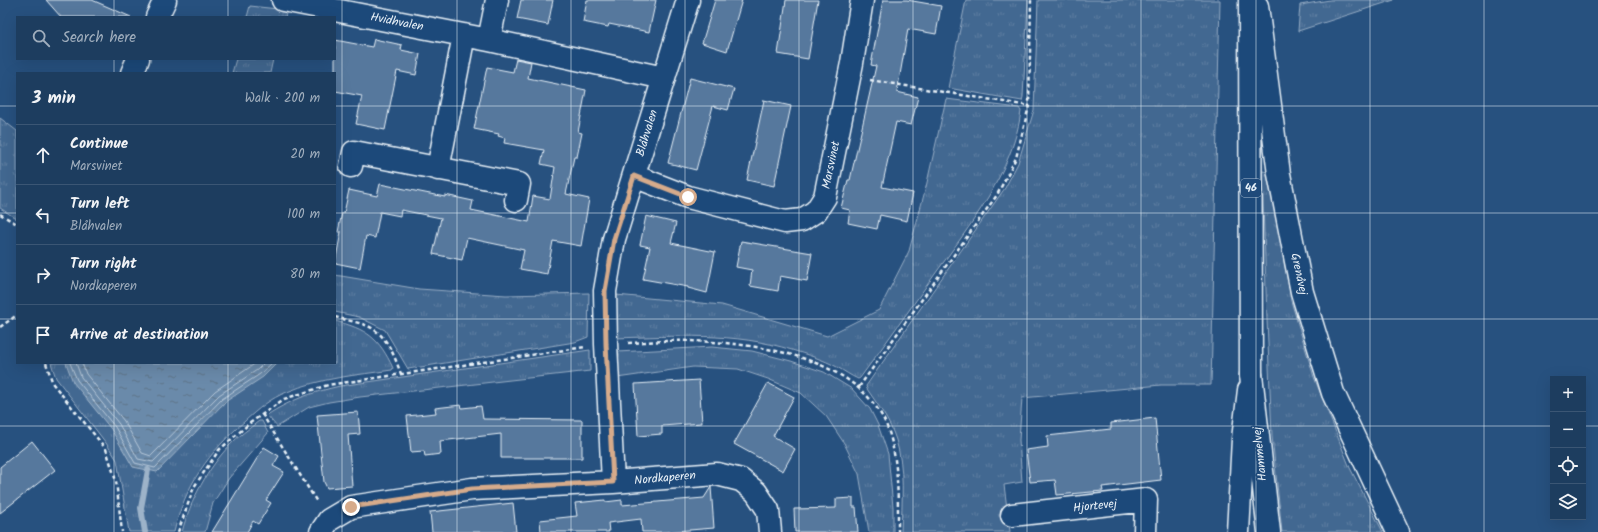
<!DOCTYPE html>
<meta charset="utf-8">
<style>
body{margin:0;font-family:Kalam,sans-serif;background:#254465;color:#f1f3f6}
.controls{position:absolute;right:12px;bottom:12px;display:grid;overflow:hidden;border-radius:0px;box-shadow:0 4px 16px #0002}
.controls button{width:36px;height:36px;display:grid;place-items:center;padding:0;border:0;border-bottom:1px solid #3b5674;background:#1d3d5f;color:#f1f3f6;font:20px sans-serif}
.stop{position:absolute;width:12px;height:12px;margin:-9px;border:3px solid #d6ab8b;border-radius:50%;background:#fff}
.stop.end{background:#d6ab8b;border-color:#fff;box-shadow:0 1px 4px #0008}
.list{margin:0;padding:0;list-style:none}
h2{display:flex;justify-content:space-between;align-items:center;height:52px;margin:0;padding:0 16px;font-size:17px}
h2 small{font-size:13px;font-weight:400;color:#a0aebd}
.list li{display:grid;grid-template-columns:26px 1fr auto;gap:12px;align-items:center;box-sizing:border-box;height:60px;padding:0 16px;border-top:1px solid #3b5674}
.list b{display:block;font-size:15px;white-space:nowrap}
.list p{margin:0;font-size:13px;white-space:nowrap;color:#a0aebd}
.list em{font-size:13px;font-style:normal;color:#a0aebd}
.icon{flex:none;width:22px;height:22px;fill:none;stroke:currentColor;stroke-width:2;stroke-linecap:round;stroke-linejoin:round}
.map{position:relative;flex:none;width:1598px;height:532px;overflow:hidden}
.search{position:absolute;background:#1d3d5f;box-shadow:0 4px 16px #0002;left:16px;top:16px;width:320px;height:44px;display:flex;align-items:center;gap:10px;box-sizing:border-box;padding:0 14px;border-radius:0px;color:#a0aebd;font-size:15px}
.panel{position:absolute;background:#1d3d5f;box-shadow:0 4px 16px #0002;left:16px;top:72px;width:320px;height:292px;border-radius:0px}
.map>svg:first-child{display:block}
.grass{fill:url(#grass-tufts);stroke:#96acc4}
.water{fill:url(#water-ripples);stroke:#9db3c9}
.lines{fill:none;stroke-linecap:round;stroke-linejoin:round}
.shore{stroke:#b6c8d9;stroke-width:1}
.stream{stroke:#9db3c9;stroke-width:6}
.building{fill:#57789d;stroke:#e8f1f8}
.minor-casing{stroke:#e8f1f8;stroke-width:25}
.major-casing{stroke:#e8f1f8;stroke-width:25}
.highway-casing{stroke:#e8f1f8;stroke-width:25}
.path{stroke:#e8f1f8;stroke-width:2.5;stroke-dasharray:4 3;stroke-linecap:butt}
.minor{stroke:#1f4a7a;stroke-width:22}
.major{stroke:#1f4a7a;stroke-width:22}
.highway{stroke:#1f4a7a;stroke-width:22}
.route{stroke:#d6ab8b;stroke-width:5}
.grid{fill:none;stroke:#e8f1f8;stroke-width:1;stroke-opacity:0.55}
.labels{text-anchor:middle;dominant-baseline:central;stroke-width:3.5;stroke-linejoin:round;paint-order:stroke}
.shield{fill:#1f4a7a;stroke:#acbfd2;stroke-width:1}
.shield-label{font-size:11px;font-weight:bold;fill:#e8f1f8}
.street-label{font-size:12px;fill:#e8f1f8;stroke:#1f4a7a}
</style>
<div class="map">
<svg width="1598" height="532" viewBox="0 0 1598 532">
<defs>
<pattern id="grass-tufts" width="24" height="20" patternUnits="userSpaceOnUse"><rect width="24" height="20" fill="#436891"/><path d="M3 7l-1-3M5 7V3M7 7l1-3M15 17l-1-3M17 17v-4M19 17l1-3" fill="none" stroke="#5e7ea1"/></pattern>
<pattern id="water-ripples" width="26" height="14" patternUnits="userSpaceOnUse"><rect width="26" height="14" fill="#6b8aaa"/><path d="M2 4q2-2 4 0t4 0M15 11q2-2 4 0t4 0" fill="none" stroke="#5e7388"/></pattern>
</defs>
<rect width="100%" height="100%" fill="#27517f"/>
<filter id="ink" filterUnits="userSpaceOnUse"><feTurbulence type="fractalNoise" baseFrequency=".025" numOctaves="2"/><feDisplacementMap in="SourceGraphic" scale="8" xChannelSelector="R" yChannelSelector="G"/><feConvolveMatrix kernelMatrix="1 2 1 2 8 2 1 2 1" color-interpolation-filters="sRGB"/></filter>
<g filter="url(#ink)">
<path class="grass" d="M966,0h62l-5,97 -1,4 -74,-13z
M1038,0h182l-9,385h-50l-139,13 -3,42 3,42 -18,3 6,47h-109c1,-31 4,-63 -5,-92 -6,-19 -18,-35 -29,-51l-1,-3 139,-198 13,-25 16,-53z
M1330,0h64l-96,31 2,-26z
M250,6l37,4 -2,7h-38z
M236,59h37l-3,14h-38z
M946,99l73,9 2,3c-7,59 -52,116 -86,163 -25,35 -50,70 -75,104l-2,1c-7,-3 -14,-8 -21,-12 -12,-7 -32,-13 -45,-17 -57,-18 -117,-14 -176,-12v-43l106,10 105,31 52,-26 30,-59 17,-64z
M0,118l17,13v88l-17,-11z
M1262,171l7,1 22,129 23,76 36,91 33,64h-101l-10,-96 -5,-116z
M335,275l84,14 87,6 83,-2 -1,44 -13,5 -167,27 -23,-39 -26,-13 -24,-5z
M335,321c32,8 44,17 58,47l-1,2c-35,5 -72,8 -105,22 -16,6 -29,17 -42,29 -36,31 -60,64 -71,111h-45l-12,-72 -11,-17 -50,-65 -5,-15h284z
M712,347l40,4 39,10 33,11 28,17 18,20 8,16 10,29 5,53v25h-24l-10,-58 -15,-31 -18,-27 -25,-23 -33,-14 -30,-10 -45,-2 -76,11v-26z
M590,350v21l-230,26 -31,5 -20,5 -32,20 -10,-12c23,-15 46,-23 73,-29z
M259,421h3l6,12 -39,45 -16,25 -8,29h-23c8,-31 26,-64 48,-87 8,-9 19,-16 29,-24z"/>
<path class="water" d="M66,363h211l-14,14 -38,25 -68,70 -24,-5 -22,-38 -38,-47z"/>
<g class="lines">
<path class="shore" d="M70,363l7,17 38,47 20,36 20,5 67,-69 38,-25 12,-11
M76,363l5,14 38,47 19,35 15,3 66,-67 38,-25 7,-7
M82,363l4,11 38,47 18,32 9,3 64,-65 41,-28"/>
<path class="stream" d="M145,532l-4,-24 7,-38"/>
</g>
<path class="building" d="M46,0h46l39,17h-70z
M521,0h32l-5,25 -31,-6z
M587,0h69l-7,32 -40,-8 -1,3 -25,-5z
M715,0h27l-15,51 -25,-8z
M786,0h32l-10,59 -30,-5z
M883,0h24l34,6 -5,28 -28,-5 -11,63 21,5 -7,28 -15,-3 -14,65 31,6 -6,28 -27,-6 -3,14 -29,-6 2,-13 -9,-2 7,-28h2l26,-114 -5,-1z
M374,39l28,6 -1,5 19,4 -4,21 -19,-4 -12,59 -29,-6 6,-28 -27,-5v-51l37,7z
M516,59l15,3 -3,16 58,12 -8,42 4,1 -5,24h-3l-8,37 23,5 -8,47 -28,-5 -6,33 -27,-5 4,-19 -57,-12 -5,22 -29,-6 8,-36 -40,-8 -1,6 -20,-4 -5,26 -9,-2 -6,32 -25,-5 6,-31h-3l4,-19h2l5,-23 28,6 3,-12 65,13v-2l28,6 -2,9 58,12 4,-26 17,3 5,-32 -14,-3 3,-14 -40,-7 1,-5 -7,-2 1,-2 -25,-5 13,-62 26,5z
M690,78l44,11 -6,21 -15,-4 -17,64 -28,-7z
M764,100l27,6 -17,80 -27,-6z
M646,216l30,7 -5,20 44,9 -8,41 -19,-5v-1l-45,-8 7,-32 -10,-2z
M741,241l71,12 -5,28 -27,-5 -2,15 -28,-5 2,-16 -16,-3z
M699,380l3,43 -40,3v8l-24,2 -3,-52z
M768,383l26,14 -21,39 22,13 -12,22 -49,-27z
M461,405l1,3 19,-2 2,13 99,1v38h-81v-24l-61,7 1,13 -16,2 -1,-5 -13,1 -4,-36 29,-3 -1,-5z
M358,412l2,22 -12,1 4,51 -25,2 -3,-6 -7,-67z
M1155,418l6,62 -59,7 1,4 -46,4 -2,-15 -25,2 -4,-32 22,-3 -1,-11 64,-7v-6z
M32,441l23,29 -55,43v-46z
M264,447l15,9 -6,10 11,6 -18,28 5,3 -13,21 -5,-3 -6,11h-35z
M711,487l3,41 -49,4h-23l-1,-13 -33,4 1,9h-68l-1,-12 37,-4 -2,-13 30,-3v2l17,-2v5l82,-7z
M853,498v9h3l2,25h-63l-1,-23 42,-1v-9z
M513,503l3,29h-84l-2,-20z"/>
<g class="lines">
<g class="minor-casing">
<path id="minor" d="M283,0l206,40 175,38
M1257,6l22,168 23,118 31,101 65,139
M157,17l8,-17
M489,40l8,-40
M132,73l6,-14
M351,166l3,-14 165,32 -3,16
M438,169l26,-134
M634,176l54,21 97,25 17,-2 14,-9 9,-14 27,-134 10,-63
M613,482l-7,-138 -1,-53 9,-52 74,-239
M1012,515l134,-15 -1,32
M321,532l8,-12 22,-13 121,-18 141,-7 104,-8 24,6 15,12 12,18 2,22
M1238,532l5,-93 6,-49"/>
</g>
<g class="major-casing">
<path id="major" d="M1250,0l1,375"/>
</g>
<g class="highway-casing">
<path id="highway" d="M1251,375l18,157"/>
</g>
<path class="path" d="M870,80l159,26
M0,214l17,10
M335,317c10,3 23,5 33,9 19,9 26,29 33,48
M0,327l17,-12
M628,343c21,-1 42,-3 63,-2 63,2 156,14 191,75 17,30 16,81 16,116
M46,363l7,21 53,65 10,32 6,51
M859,387l138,-192 19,-37 13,-52 2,-106
M262,414l55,88
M178,532l16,-45 25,-37 31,-27 34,-24 44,-14 257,-38"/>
<use href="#minor" class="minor"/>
<use href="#major" class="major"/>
<use href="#highway" class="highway"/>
</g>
</g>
<g class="lines" filter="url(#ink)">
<path class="route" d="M351,507l121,-18 141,-7 -7,-138 -1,-53 9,-52 20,-63 54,21"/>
</g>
<path class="grid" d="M114,0v17M228,0v17M342,0v532M457,0v532M571,0v532M685,0v532M799,0v532M913,0v532M1027,0v532M1141,0v532M1256,0v532M1370,0v532M1484,0v532M114,59v14M228,59v14M0,106h17M335,106h1263M0,213h17M335,213h1263M0,319h17M335,319h1263M114,363v169M228,363v169M0,426h1553M1583,426h15"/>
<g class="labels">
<rect class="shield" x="1241" y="179" width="20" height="18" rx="3"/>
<g class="shield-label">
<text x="1251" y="188">46</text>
</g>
<g class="street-label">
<text transform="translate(397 22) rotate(11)">Hvidhvalen</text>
<text transform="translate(647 133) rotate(-73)">Blåhvalen</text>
<text transform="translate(831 165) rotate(-78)">Marsvinet</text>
<text transform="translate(1299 274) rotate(78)">Grenåvej</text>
<text transform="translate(1260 454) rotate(-96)">Hammelvej</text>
<text transform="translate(665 478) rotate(-5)">Nordkaperen</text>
<text transform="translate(1095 506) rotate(-6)">Hjortevej</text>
</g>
</g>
</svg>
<div class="controls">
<button>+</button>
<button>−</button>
<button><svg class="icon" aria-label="locate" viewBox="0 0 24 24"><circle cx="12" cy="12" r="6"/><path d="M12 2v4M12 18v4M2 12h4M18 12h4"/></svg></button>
<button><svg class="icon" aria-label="layers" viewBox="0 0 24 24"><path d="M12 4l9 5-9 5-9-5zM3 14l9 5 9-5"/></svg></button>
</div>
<div class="stop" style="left:688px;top:197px"></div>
<div class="stop end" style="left:351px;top:507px"></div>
<div class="search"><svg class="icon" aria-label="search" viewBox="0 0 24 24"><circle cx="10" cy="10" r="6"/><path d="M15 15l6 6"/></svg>Search here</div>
<section class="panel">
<h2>3 min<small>Walk · 200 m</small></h2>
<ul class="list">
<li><svg class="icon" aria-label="ahead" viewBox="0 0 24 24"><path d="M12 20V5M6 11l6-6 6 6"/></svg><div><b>Continue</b><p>Marsvinet</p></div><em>20 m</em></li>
<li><svg class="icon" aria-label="left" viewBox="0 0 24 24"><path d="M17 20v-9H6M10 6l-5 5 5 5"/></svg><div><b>Turn left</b><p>Blåhvalen</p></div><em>100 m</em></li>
<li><svg class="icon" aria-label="right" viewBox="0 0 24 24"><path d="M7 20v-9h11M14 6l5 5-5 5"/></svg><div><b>Turn right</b><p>Nordkaperen</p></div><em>80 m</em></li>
<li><svg class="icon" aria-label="arrive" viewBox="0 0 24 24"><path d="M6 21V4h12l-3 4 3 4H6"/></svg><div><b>Arrive at destination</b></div></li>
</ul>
</section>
</div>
